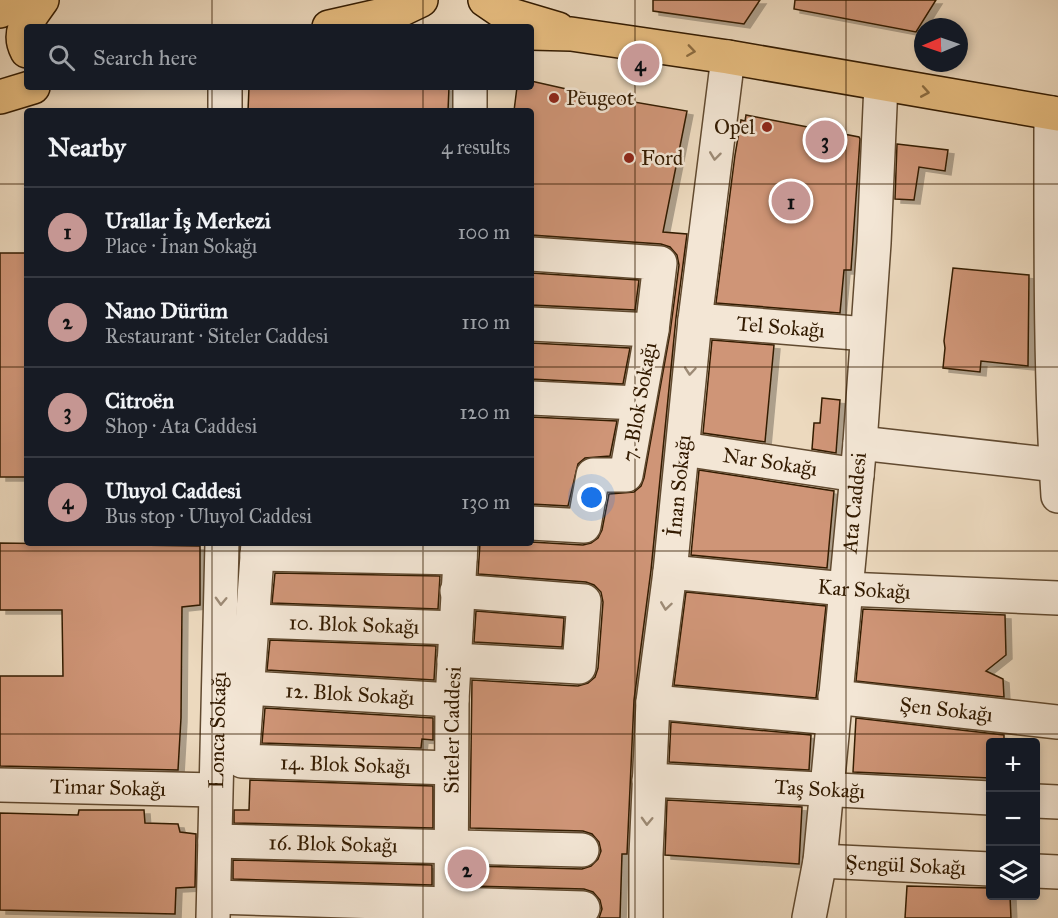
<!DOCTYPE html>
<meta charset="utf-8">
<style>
body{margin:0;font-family:"IM FELL Great Primer",serif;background:#20242c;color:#f1f3f6}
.controls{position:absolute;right:18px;bottom:18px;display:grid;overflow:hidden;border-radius:6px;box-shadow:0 3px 9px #0003}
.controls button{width:54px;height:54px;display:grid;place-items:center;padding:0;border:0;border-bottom:2px solid #363941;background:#171b24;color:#f1f3f6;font:30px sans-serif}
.compass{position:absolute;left:914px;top:18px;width:54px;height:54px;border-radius:50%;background:#171b24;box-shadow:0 3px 9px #0003;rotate:268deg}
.you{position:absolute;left:592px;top:498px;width:21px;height:21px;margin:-15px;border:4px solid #fff;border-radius:50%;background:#1a73e8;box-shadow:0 0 0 9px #1a73e833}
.badge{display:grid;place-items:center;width:39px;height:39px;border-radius:50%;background:#c59692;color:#111;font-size:20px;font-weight:700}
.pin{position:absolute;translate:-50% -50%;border:3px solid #fff;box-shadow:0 2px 6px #0006}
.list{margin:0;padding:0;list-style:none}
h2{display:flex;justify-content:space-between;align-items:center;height:78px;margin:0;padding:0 24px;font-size:26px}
h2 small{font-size:20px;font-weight:400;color:#9ea1a6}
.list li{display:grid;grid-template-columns:39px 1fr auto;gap:18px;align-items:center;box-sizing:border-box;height:90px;padding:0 24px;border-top:2px solid #363941}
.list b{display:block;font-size:22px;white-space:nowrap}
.list p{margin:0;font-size:20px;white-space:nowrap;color:#9ea1a6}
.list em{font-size:20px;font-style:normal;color:#9ea1a6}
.icon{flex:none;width:33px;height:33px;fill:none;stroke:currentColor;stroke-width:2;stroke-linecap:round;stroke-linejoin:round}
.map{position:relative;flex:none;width:1058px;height:918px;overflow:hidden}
.search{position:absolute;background:#171b24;box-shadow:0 3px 9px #0003;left:24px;top:24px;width:510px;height:66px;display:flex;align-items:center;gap:15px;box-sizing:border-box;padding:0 21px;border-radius:6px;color:#9ea1a6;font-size:22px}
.panel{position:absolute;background:#171b24;box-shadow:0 3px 9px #0003;left:24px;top:108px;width:510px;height:438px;border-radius:6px}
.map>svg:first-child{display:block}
.building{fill:#cf9577;stroke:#331b01;stroke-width:1.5;filter:url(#shadow)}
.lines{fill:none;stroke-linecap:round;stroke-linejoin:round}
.minor-casing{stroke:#614a30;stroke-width:36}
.major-casing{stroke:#331b01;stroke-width:36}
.minor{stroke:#f3e6d5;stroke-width:33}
.major{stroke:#e6bc7f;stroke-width:33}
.oneway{stroke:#8c6c40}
.oneway2{stroke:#9d8b76}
.grid{fill:none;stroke:#331b01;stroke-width:1.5;stroke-opacity:0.55}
.poi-dot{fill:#8f2418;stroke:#f3e6d5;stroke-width:2}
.labels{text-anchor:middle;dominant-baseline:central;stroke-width:5;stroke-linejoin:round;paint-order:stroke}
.poi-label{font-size:21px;fill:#331b01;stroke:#f3e6d5;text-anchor:start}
.street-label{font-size:21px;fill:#331b01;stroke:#f3e6d5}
</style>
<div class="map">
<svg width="1058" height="918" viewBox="0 0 1058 918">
<defs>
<filter id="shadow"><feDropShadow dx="6" dy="4" stdDeviation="0" flood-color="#0004"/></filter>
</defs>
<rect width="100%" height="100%" fill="#ecd9be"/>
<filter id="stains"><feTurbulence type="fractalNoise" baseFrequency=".00333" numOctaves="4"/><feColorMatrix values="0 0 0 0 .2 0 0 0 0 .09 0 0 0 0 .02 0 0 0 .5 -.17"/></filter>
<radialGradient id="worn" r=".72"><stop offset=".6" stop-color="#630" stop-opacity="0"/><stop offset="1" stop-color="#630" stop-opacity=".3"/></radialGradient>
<path class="building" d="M653,0h107l-16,24 -91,-13z
M795,0h141l-20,32 -122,-23z
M531,81l62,14 94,16 -24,121 24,2 -11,84 -25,252 -17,130 -7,154h-5l-2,64h-21l3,-9 -2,-9 -7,-8 -9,-3 -114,-3v-20l112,3 9,-3 7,-7 3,-8 -2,-9 -7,-8 -9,-3 -113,-3 2,-148 106,6 10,-3 7,-6 3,-9 5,-66 -2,-10 -7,-7 -8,-3 -108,-8 2,-31 51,-1 52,3 8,-2 7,-5 4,-8 7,-36 25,-2 7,-6 3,-8 26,-145 9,-68 -2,-10 -7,-8 -9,-3 -130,-9v-124h-17l3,-24h14z
M249,87h200l-1,24h-200z
M746,115l113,22 1,2 -9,131h-7l-4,43 -124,-10 19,-148 6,-35 4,1z
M897,144l51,6 -3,21 -26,-4 -5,33 -19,-1z
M0,253h27v224h-27z
M953,268l76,7 -1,91 -47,-5 -1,11 -37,-4 2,-20 -1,-7z
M531,273l108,7 -4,30 -104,-5z
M712,340l62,5 -9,97 -62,-9z
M531,343l99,5 -7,36 -92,-5z
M822,398l18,2 -4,53 -24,-4 2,-26h6z
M531,417l86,4 -7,35 -25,2 -7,6 -10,42 -37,-2z
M699,470l135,21 -7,77 -136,-13z
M0,543l200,3v59l-18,2 -1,111 -3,52 -178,-4v-90h63l-1,-66h-62z
M275,573l165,3 -2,33 -166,-6z
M686,592l140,14 -10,92 -142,-13z
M863,609l142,6 1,40 -20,16 17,8 1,18 -148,-16z
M476,611l88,7 -2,29 -88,-5z
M270,640l166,6 -2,34 -167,-10z
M265,708l168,10v22l-11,-1 -1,9 -159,-5z
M856,718l148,17v7h-14v36l-137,-6z
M671,722l140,13 -2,35 -140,-8z
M250,780l183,6v42l-199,-5v-13h15z
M667,800l135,7 -3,57 -134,-9z
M79,810h65l1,13 33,1 2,8 16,2 -1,53 -19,1 -1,26 -175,-4v-97l78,2z
M233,860l199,5v20l-199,-6z
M907,886l83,2v8h20l1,22h-106z"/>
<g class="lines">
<g class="minor-casing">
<g id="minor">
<path d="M225,111v-24"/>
<path d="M470,111v-24"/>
<path d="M1051,113c0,127 -1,256 7,383"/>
<path d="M531,254l129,9 -8,67 -26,145h-33l-9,51 -53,-3"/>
<path id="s1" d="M695,320l172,14"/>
<path d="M531,324l121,6"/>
<path d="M531,398l107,5"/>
<path d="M860,443l196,22"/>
<path id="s2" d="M683,449l174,26"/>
<path id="s3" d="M258,543l-16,218 209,7"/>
<path d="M257,554l203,4"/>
<path id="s4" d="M670,572l175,17 213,9"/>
<path id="s5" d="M252,621l204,7"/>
<path d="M454,660l125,7 5,-66 -127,-10"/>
<path id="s6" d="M248,688l204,12"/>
<path id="s7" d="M835,697l223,25"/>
<path d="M653,702l180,16"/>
<path id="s8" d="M649,780l341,18"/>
<path id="s9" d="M0,785l215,5"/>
<path d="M1036,801l22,1"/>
<path id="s10" d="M215,841l367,9"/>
<path id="s11" d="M820,861l170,8"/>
<path d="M1036,871l22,1"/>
<path d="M214,897l369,11"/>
<path id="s12" d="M213,918l9,-375"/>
<path id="s13" d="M451,918l1,-218 9,-157"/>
<path id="s14" d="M646,918v-63l7,-153 17,-130 25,-252 33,-263"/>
<path id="s15" d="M809,918l11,-57 40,-418 14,-200 7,-159"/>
</g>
</g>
<g class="major-casing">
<path id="major" d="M485,0l19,13 54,16
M0,11l19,-11
M329,27l67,-15 25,-12
M531,33l40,1 157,23 330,57
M27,51c-11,-20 4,-35 15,-51
M0,97l33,-10"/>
</g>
<use href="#minor" class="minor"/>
<use href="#major" class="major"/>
</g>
<defs><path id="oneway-chevron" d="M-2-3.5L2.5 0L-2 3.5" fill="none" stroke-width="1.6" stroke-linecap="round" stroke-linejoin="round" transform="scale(1.5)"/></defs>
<g class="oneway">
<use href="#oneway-chevron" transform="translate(691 51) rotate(8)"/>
<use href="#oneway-chevron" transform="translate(925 92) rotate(10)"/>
</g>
<g class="oneway2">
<use href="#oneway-chevron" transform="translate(715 156) rotate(97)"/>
<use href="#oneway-chevron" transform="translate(690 371) rotate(95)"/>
<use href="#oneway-chevron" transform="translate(221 601) rotate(92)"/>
<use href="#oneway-chevron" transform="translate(666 606) rotate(98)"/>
<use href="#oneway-chevron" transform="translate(647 821) rotate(92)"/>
</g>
<path class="grid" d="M212,0v27M423,0v27M635,0v918M846,0v918M212,87v24M423,87v24M0,184h27M531,184h527M0,367h27M531,367h527M212,543v375M423,543v375M0,551h1058M0,734h1058"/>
<g class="poi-dot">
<circle cx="554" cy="98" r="6"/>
<circle cx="767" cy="127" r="6"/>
<circle cx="629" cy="158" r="6"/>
</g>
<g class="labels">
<g class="poi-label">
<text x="566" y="98">Peugeot</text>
<text x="755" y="127" text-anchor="end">Opel</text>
<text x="641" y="158">Ford</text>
</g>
<g class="street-label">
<text stroke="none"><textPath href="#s1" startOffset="86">Tel Sokağı</textPath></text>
<text transform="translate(639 402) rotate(-80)">7. Blok Sokağı</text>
<text stroke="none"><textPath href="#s2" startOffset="88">Nar Sokağı</textPath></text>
<text stroke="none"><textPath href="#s14" startOffset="434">İnan Sokağı</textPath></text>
<text stroke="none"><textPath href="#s15" startOffset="418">Ata Caddesi</textPath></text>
<text stroke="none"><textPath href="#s4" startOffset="195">Kar Sokağı</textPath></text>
<text stroke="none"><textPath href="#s5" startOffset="102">10. Blok Sokağı</textPath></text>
<text stroke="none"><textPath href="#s6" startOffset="102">12. Blok Sokağı</textPath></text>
<text stroke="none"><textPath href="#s7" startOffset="112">Şen Sokağı</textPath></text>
<text stroke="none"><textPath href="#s12" startOffset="188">Lonca Sokağı</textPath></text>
<text stroke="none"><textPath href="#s13" startOffset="188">Siteler Caddesi</textPath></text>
<text stroke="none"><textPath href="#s3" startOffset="322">14. Blok Sokağı</textPath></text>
<text stroke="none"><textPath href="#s9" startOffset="108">Timar Sokağı</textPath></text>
<text stroke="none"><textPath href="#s8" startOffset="171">Taş Sokağı</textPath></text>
<text stroke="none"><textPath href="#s10" startOffset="118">16. Blok Sokağı</textPath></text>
<text stroke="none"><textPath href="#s11" startOffset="86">Şengül Sokağı</textPath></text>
</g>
</g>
<rect width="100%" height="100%" filter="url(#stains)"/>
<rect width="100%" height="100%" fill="url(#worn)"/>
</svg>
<div class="controls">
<button>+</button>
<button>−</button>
<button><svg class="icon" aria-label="layers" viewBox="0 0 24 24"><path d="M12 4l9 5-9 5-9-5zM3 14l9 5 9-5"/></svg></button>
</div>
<svg class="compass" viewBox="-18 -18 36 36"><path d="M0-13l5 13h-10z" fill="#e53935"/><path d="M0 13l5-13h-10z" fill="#9ea1a6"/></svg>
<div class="you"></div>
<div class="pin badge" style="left:791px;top:201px">1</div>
<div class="pin badge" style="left:467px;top:869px">2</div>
<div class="pin badge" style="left:825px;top:140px">3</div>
<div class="pin badge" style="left:640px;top:63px">4</div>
<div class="search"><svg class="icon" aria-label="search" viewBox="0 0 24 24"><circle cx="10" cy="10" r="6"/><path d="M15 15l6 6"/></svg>Search here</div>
<section class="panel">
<h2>Nearby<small>4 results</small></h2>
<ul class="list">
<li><span class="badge">1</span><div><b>Urallar İş Merkezi</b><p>Place · İnan Sokağı</p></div><em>100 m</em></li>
<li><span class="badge">2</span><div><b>Nano Dürüm</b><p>Restaurant · Siteler Caddesi</p></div><em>110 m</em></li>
<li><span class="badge">3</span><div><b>Citroën</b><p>Shop · Ata Caddesi</p></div><em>120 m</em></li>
<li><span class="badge">4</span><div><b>Uluyol Caddesi</b><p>Bus stop · Uluyol Caddesi</p></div><em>130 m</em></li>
</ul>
</section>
</div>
